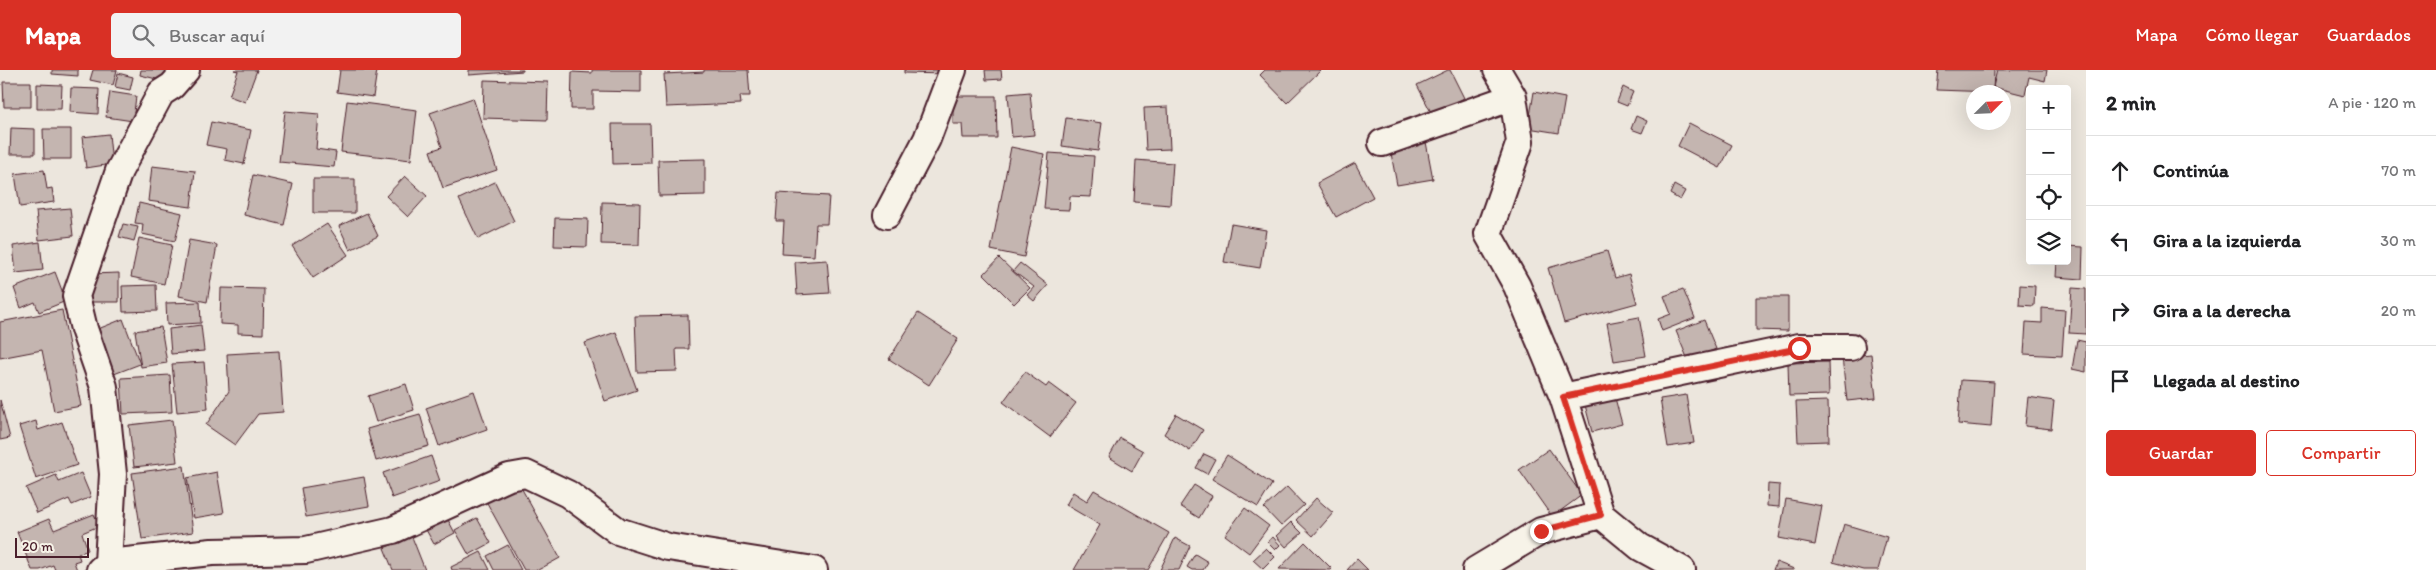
<!DOCTYPE html>
<html lang="es">
<meta charset="utf-8">
<style>
body{margin:0;font-family:Itim,sans-serif;background:#f2f2f2;color:#202124}
.controls{position:absolute;right:15px;top:15px;display:grid;overflow:hidden;border-radius:5px;box-shadow:0 5px 20px #0002}
.controls button{width:45px;height:45px;display:grid;place-items:center;padding:0;border:0;border-bottom:1px solid #e0e0e0;background:#fff;color:#202124;font:25px sans-serif}
.compass{position:absolute;left:1966px;top:15px;width:45px;height:45px;border-radius:50%;background:#fff;box-shadow:0 5px 20px #0002;rotate:66deg}
.scale{position:absolute;left:15px;bottom:12px;width:74px;box-sizing:border-box;padding-left:5px;border:2px solid #4a1f2b;border-top:0;font-size:14px;line-height:18px;white-space:nowrap;color:#4a1f2b;-webkit-text-stroke:4px #f7f3e8;paint-order:stroke}
.stop{position:absolute;width:15px;height:15px;margin:-11px;border:4px solid #d93025;border-radius:50%;background:#fff}
.stop.end{background:#d93025;border-color:#fff;box-shadow:0 1px 5px #0008}
.list{margin:0;padding:0;list-style:none}
h2{display:flex;justify-content:space-between;align-items:center;height:65px;margin:0;padding:0 20px;font-size:21px}
h2 small{font-size:16px;font-weight:400;color:#757577}
.list li{display:grid;grid-template-columns:32px 1fr auto;gap:15px;align-items:center;box-sizing:border-box;height:70px;padding:0 20px;border-top:1px solid #e0e0e0}
.list b{display:block;font-size:19px;white-space:nowrap}
.list em{font-size:16px;font-style:normal;color:#757577}
.actions{display:flex;gap:10px;padding:15px 20px}
.actions a{flex:1;padding:11px 0;border:1px solid #d93025;border-radius:5px;text-align:center;font-size:18px;color:#d93025}
.actions .main{background:#d93025;color:#fff}
.icon{flex:none;width:28px;height:28px;fill:none;stroke:currentColor;stroke-width:2;stroke-linecap:round;stroke-linejoin:round}
.map{position:relative;flex:none;width:2086px;height:500px;overflow:hidden}
header{display:flex;align-items:center;gap:30px;box-sizing:border-box;height:70px;padding:0 25px;background:#d93025;color:#fff}
header strong{font-size:24px}
nav{display:flex;gap:28px;margin-inline-start:auto;font-size:18px}
.search{width:350px;height:45px;background:#f2f2f2;display:flex;align-items:center;gap:12px;box-sizing:border-box;padding:0 18px;border-radius:5px;color:#757577;font-size:19px}
main{display:flex}
aside{flex:1;background:#fff}
.map>svg:first-child{display:block}
.building{fill:#c4b5b0;stroke:#4a1f2b}
.lines{fill:none;stroke-linecap:round;stroke-linejoin:round}
.street-casing{stroke:#4a1f2b;stroke-width:30}
.street{stroke:#f7f3e8;stroke-width:26}
.route{stroke:#d93025;stroke-width:6}
</style>
<header>
<strong>Mapa</strong>
<div class="search"><svg class="icon" aria-label="search" viewBox="0 0 24 24"><circle cx="10" cy="10" r="6"/><path d="M15 15l6 6"/></svg>Buscar aquí</div>
<nav><a>Mapa</a><a>Cómo llegar</a><a>Guardados</a></nav>
</header>
<main>
<div class="map">
<svg width="2086" height="500" viewBox="0 0 2086 500">
<rect width="100%" height="100%" fill="#ece6dd"/>
<filter id="ink" filterUnits="userSpaceOnUse"><feTurbulence type="fractalNoise" baseFrequency=".02" numOctaves="2"/><feDisplacementMap in="SourceGraphic" scale="10" xChannelSelector="R" yChannelSelector="G"/><feConvolveMatrix kernelMatrix="1 2 1 2 8 2 1 2 1" color-interpolation-filters="sRGB"/></filter>
<g filter="url(#ink)">
<path class="building" d="M52,0h26v6l-26,-2z
M93,0h24l-4,15 -23,-5z
M141,0h30l-2,12 -29,-7z
M234,0h23l-12,32 -16,-6 9,-25z
M340,0h37l-4,27 -36,-5z
M469,0h54v1l-54,4z
M592,0h49v22l-48,-1v18h-22l1,-37 20,1z
M704,0h44l2,26h-10l1,8 -75,3 -2,-33 40,-2z
M904,0h43v4l-43,-1z
M985,0h16l1,9 -16,1z
M1265,0h56l-34,33 -27,-28z
M1448,0h2l14,28 -32,16 -15,-29z
M1938,0h56l-1,22 -57,-2z
M1997,0h50l-2,11 -16,-4 -4,18 -32,-8z
M118,3l15,4 -3,13 -15,-3z
M484,10l64,2 -1,38 -64,-2z
M3,12h28v25h-27z
M37,14l25,1 -1,24h-24z
M1623,17l10,5 -6,14 -10,-4z
M71,18l28,1 -1,25 -28,-2z
M110,22l26,4 -3,25 -27,-4z
M1030,22l4,43 -22,2 -4,-43z
M1534,22l31,6 -6,35 -31,-5z
M953,26h43l1,42h-34l-1,-14h-9z
M473,28l24,72 -54,18 -13,-37 12,-4 -12,-34z
M347,31l70,9 -6,50 -70,-8z
M1168,37l2,42 -24,1 -2,-42z
M285,41l34,3 -3,35 20,3 -2,15 -55,-5z
M1636,46l11,5 -5,12 -11,-4z
M1066,48l36,5 -4,28 -36,-5z
M211,52l40,8 -7,34 -19,-4 2,-11 -21,-4z
M1689,53l43,22 -12,23 -42,-22z
M612,54h38l1,39 -38,1z
M11,58l24,1v25h-25z
M43,59h28v30h-27z
M109,64l3,30 -26,4 -4,-31z
M1426,72l7,37 -36,6 -7,-37z
M1011,77l33,7 -20,103 -33,-7z
M1049,83l45,3 -3,41 -21,-1 -1,14 -25,-1z
M705,89v36l-46,1 -1,-36z
M1136,90l37,3 -3,42 -36,-3z
M1355,93l18,34 -37,20 -19,-34z
M152,96l43,5 -4,36 -43,-6z
M44,100l3,19 5,-1 2,14 -34,5 -5,-33z
M253,105l40,9 -9,41 -40,-10z
M405,106l22,20 -19,21 -22,-21z
M313,109h42v34h-42z
M495,112l19,39 -36,18 -19,-40z
M1674,115l11,6 -5,9 -10,-6z
M778,123l51,3 -2,28h-11l-2,32 -32,-2 2,-33h-8z
M602,132l38,1 -1,42 -38,-1z
M139,133l43,10 -7,28 -33,-7 1,-10 -8,-1z
M70,138l3,28 -34,4 -3,-29z
M367,143l11,23 -28,14 -11,-24z
M555,148l33,1 -1,28 -33,-1z
M123,154l15,3 -4,14 -15,-4z
M327,154l21,31 -35,23 -21,-32z
M1231,154l35,6 -6,38 -36,-6z
M139,168l33,7 -8,39 -33,-7z
M189,170l28,5 -10,57 -28,-6z
M40,172l3,28 -27,3 -3,-27z
M2067,176l16,1 -1,32 -26,-2 1,-16h10z
M1607,181l8,27 14,-4 8,29 -73,20 -16,-55z
M999,188l31,30 -16,16 -30,-30z
M827,190l3,33 -33,2 -2,-33z
M1020,193l28,22 -14,16 -7,-6 7,-8 -21,-16z
M55,202l11,29 -27,11 -4,-10 -14,6 -7,-20z
M119,203v29h-28l-1,-28z
M156,215l1,26 -34,1 -1,-26z
M2020,215l15,1 -1,20 -15,-1z
M221,218l43,1 -1,45 -25,-1v-8l-18,-1z
M2072,218l14,1v45l-17,-1z
M1683,219l12,29 -33,13 -4,-12 13,-5 -7,-18z
M1756,227h32v34l-32,-1z
M200,232l1,21 -34,2 -1,-22z
M2042,238l23,2 -3,46 -38,-2 2,-32 16,1z
M62,240l19,96 -27,5 -12,-61 -42,8v-36z
M918,243l40,26 -29,46 -40,-26z
M688,245l1,34h-13l1,22 -40,1 -2,-56z
M1639,247l7,39 -32,5 -7,-38z
M123,249l17,45 -26,10 -16,-45z
M1704,250l12,29 -28,11 -12,-29z
M201,255l3,26 -33,3 -2,-25z
M161,257l6,36 -26,4 -6,-36z
M616,262l21,58 -32,11 -20,-58z
M2077,270l9,2v30l-14,-3z
M279,281l4,61 -25,2 -23,31 -29,-20 23,-34 -2,-37z
M1871,284l5,44 -29,3 -5,-44z
M204,292l4,47 -31,3 -5,-48z
M1828,292l1,33 -40,1 -1,-33z
M1025,302l21,15 3,-4 27,20 -26,34 -47,-35z
M170,305l2,37 -49,2 -2,-36z
M1961,310l33,2 -3,45 -33,-3z
M406,314l8,26 -38,12 -8,-26z
M474,321l13,38 -48,17 -13,-38z
M1686,325l8,48 -26,4 -8,-48z
M2028,327l26,4 -3,28 -26,-3z
M1615,328l7,26 -30,8 -7,-27z
M0,330l10,38 -10,2z
M1828,331l1,40 -31,1 -2,-40z
M420,344l9,32 -53,15 -9,-32z
M1176,344l27,16 -13,21 -26,-17z
M172,350l5,42 -43,5 -5,-42z
M36,351l2,9 24,-8 15,43 -41,14 -17,-53z
M1120,368l23,13 -11,20 -23,-14z
M1549,379l33,46 -30,22 -33,-47z
M1204,384l11,5 -8,15 -11,-6z
M1227,385l45,29 -14,23 -46,-28z
M431,386l9,25 -48,17 -9,-25z
M184,396l9,66 -51,7 -10,-66z
M217,402l7,41 -30,5 -7,-40z
M81,403l10,24 -19,8 -3,-6 -32,14 -11,-25 30,-13 3,7z
M364,407l5,29 -63,11 -5,-29z
M518,412l42,76 -22,12h-14l-38,-69z
M1768,414l12,1 -1,22 -12,-1z
M1194,415l18,11 -13,22 -19,-12z
M1287,417l17,18 -23,21 -17,-18z
M1094,420l75,43 -21,37h-74l26,-45 -34,-20 7,-13 14,9z
M1316,428l17,15 -20,23 -17,-16z
M1786,429l36,7 -7,39 -36,-7z
M1245,438l24,18 -20,27 -24,-18z
M94,444l5,12 -17,7 6,17 -10,4 2,6 -6,2 3,8h-22l-2,-5 -13,5h-8l-15,-38 32,-13 5,11z
M446,446l9,17 -21,11 -9,-16z
M477,448l14,25 -22,12 -14,-25z
M1291,452l11,11 -16,14 -10,-11z
M1844,454l43,13 -9,33h-15l-30,-8z
M412,467l13,33h-32l-9,-22z
M1273,467l7,8 -5,5 -8,-8z
M1175,468l15,8 -11,24h-19z
M1305,472l27,27 -1,1 -52,-1z
M508,475l13,25h-27l-7,-14z
M1266,478l9,9 -12,12 -10,-9z
M481,482l9,18h-38l-1,-3z
M1195,484l13,8 -5,8h-11l-5,-3z
M1357,489l11,11h-21z
M1776,492l18,7v1h-21z"/>
<g class="lines">
<g class="street-casing">
<path id="street" d="M1497,0l16,27 7,45 -32,92 29,52 46,111 38,118
M1382,73l131,-46
M887,145l40,-76 26,-69
M1563,327l236,-50h52
M108,493l5,-89 -9,-87 -20,-58 -8,-33 43,-125 42,-78 11,-7 14,-16
M100,500l8,-7 104,-11 94,-2 87,-20 116,-53 17,-3 42,20 50,37 50,16 146,23
M1476,500l65,-39 60,-16 39,32 42,23"/>
</g>
<use href="#street" class="street"/>
</g>
</g>
<g class="lines" filter="url(#ink)">
<path class="route" d="M1541,461l60,-16 -38,-118 236,-49"/>
</g>
</svg>
<div class="controls">
<button>+</button>
<button>−</button>
<button><svg class="icon" aria-label="locate" viewBox="0 0 24 24"><circle cx="12" cy="12" r="6"/><path d="M12 2v4M12 18v4M2 12h4M18 12h4"/></svg></button>
<button><svg class="icon" aria-label="layers" viewBox="0 0 24 24"><path d="M12 4l9 5-9 5-9-5zM3 14l9 5 9-5"/></svg></button>
</div>
<svg class="compass" viewBox="-18 -18 36 36"><path d="M0-13l5 13h-10z" fill="#e53935"/><path d="M0 13l5-13h-10z" fill="#757577"/></svg>
<div class="scale">20 m</div>
<div class="stop" style="left:1799px;top:278px"></div>
<div class="stop end" style="left:1541px;top:461px"></div>
</div>
<aside>
<h2>2 min<small>A pie · 120 m</small></h2>
<ul class="list">
<li><svg class="icon" aria-label="ahead" viewBox="0 0 24 24"><path d="M12 20V5M6 11l6-6 6 6"/></svg><div><b>Continúa</b></div><em>70 m</em></li>
<li><svg class="icon" aria-label="left" viewBox="0 0 24 24"><path d="M17 20v-9H6M10 6l-5 5 5 5"/></svg><div><b>Gira a la izquierda</b></div><em>30 m</em></li>
<li><svg class="icon" aria-label="right" viewBox="0 0 24 24"><path d="M7 20v-9h11M14 6l5 5-5 5"/></svg><div><b>Gira a la derecha</b></div><em>20 m</em></li>
<li><svg class="icon" aria-label="arrive" viewBox="0 0 24 24"><path d="M6 21V4h12l-3 4 3 4H6"/></svg><div><b>Llegada al destino</b></div></li>
</ul>
<div class="actions"><a class="main">Guardar</a><a>Compartir</a></div>
</aside>
</main>
